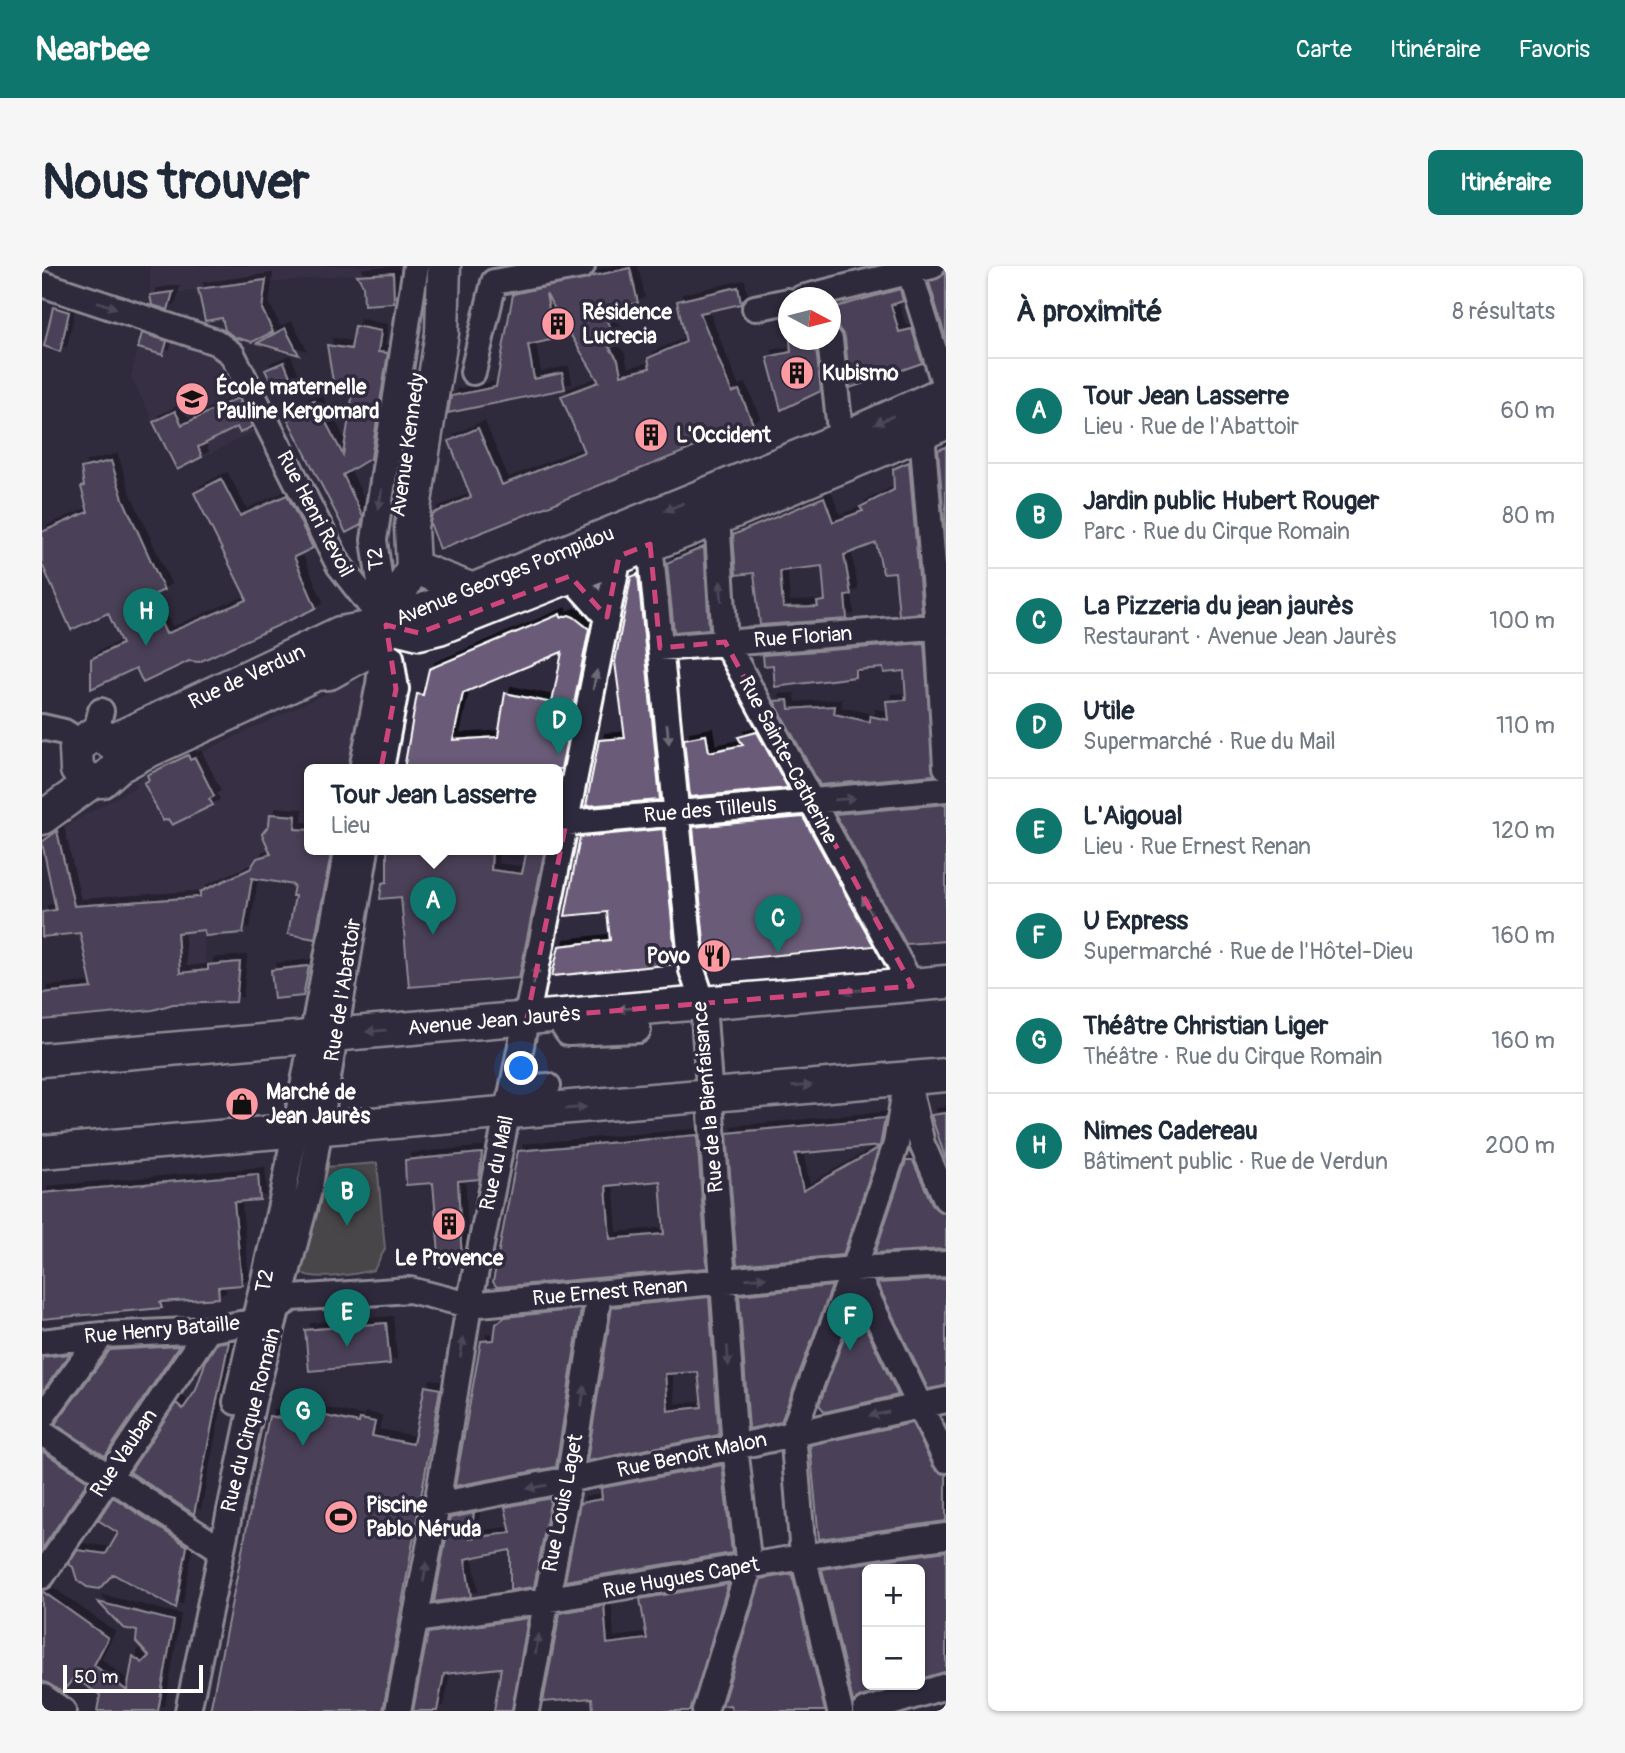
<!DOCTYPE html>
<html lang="fr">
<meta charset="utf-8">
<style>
body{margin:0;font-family:Pangolin,sans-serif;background:#f6f6f7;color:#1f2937}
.controls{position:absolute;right:21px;bottom:21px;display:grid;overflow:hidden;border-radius:10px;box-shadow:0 2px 5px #0004}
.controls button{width:63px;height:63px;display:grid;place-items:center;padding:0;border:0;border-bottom:2px solid #e0e1e3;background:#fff;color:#1f2937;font:35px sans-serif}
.compass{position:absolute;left:736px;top:21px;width:63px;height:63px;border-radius:50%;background:#fff;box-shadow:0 2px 5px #0004;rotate:97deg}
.scale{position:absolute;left:21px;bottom:18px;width:140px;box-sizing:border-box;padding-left:7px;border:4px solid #fff;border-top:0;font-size:19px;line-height:24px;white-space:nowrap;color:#fff;-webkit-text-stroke:5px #2f2a3d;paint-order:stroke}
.you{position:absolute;left:480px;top:803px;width:24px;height:24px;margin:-18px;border:5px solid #fff;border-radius:50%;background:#1a73e8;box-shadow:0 0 0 10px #1a73e833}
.badge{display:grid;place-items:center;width:46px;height:46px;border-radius:50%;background:#0f766e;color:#fff;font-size:23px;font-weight:700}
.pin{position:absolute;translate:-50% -58px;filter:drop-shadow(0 2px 4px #0008)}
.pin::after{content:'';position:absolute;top:37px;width:24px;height:21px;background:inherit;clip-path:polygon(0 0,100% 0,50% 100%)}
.popup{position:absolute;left:262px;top:498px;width:259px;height:91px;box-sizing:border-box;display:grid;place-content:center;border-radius:10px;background:#fff;filter:drop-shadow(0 2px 5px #0005);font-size:23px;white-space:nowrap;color:#747a83}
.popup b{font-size:26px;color:#1f2937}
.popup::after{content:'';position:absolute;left:50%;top:100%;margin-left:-14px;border:14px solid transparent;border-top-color:#fff}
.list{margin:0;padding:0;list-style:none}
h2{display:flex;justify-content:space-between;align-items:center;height:91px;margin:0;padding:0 28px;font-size:30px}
h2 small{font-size:23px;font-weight:400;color:#747a83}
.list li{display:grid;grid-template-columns:46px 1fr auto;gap:21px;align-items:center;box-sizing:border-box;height:105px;padding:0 28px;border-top:2px solid #e0e1e3}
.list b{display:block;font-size:26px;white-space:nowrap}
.list p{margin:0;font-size:23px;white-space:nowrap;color:#747a83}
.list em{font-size:23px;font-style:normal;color:#747a83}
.map{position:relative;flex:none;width:904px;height:1445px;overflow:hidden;border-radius:10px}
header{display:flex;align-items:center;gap:42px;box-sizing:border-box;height:98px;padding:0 35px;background:#0f766e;color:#fff}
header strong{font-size:33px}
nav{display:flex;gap:38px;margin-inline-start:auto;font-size:24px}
.intro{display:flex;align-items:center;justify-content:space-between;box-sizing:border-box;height:168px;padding:0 42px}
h1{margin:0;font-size:49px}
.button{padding:18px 32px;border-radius:10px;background:#0f766e;color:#fff;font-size:24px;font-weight:700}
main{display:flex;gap:42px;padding:0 42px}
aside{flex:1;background:#fff;border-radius:10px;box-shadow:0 2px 5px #0004}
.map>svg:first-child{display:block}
.built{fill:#41394f}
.green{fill:#67695a;stroke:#b3b4ac;stroke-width:2}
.building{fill:#6a5c78;stroke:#fff;stroke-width:2;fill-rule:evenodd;filter:url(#shadow)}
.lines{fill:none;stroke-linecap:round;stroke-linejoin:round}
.minor-casing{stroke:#fff;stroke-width:30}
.major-casing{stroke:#fff;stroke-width:37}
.minor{stroke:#2f2a3d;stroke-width:24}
.major{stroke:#2f2a3d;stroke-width:32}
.oneway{fill:#6d6a77}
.marked{fill:none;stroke:#ce467c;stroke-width:5;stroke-dasharray:14 9;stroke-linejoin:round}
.labels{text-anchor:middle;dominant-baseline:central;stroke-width:7;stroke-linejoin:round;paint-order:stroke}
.poi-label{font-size:21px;font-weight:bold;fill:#fff;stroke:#2f2a3d;text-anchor:start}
.street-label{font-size:21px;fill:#fff;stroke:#2f2a3d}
</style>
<header>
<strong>Nearbee</strong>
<nav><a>Carte</a><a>Itinéraire</a><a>Favoris</a></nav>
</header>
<div class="intro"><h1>Nous trouver</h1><a class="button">Itinéraire</a></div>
<main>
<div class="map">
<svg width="904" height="1445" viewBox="0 0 904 1445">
<defs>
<filter id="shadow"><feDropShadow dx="6" dy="-6" stdDeviation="0" flood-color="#0009"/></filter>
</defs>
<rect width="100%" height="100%" fill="#2f2a3d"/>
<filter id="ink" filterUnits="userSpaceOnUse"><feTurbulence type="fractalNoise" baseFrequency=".0143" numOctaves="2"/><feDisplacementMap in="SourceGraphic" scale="14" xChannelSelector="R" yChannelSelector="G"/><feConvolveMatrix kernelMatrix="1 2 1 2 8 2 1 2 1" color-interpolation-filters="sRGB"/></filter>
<g filter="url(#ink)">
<path class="built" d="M108,0h253v3l-253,26z
M100,66l78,21 37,77 -80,40 -46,-93z
M314,413l10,8 -16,82h-41v60l-13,-1 -3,39 -38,1 -13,68 -38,2 2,29 -6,6 -51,5 -5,-40 -64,6 -27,-111 84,-47 -1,-5 12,-8 39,-19 4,4z"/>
<path class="green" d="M335,897l8,86 -11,21c-17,4 -61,12 -74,2l25,-105z"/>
<path class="building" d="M588,2l8,35 -37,8 14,24 2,9 -8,3 9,13 3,15 29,-7 -2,-10 38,-16 -9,-41 61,-14 3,17 -41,9 32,80 7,-3 14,34 -313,125 -10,-26 2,-9 39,-17 -22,-56 29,-13 24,57 82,-33 -23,-56 38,-14 -53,-88 9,45 -27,6 6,34 28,-6 3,16 -117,24 3,-17 45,-9 17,-93z
M351,7l1,30 -30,2 -1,-20 -6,-10z
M904,7v66l-17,-57z
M224,14l-4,29 11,23 -21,10 -18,-5 -9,-7 -3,-12 -17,3 -7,-32z
M858,23l3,12 -12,4 8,27 13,-3 10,34 -72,25 -5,-50 -8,-11 -1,-20z
M131,26l-5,18 -16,-5 -2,-10z
M11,41l16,5 -9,40 -16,-6z
M313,60l26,5 -3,21 10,1 -17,105 -28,17 20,42 -2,8 -15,8 -61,-119 29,-14 29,55 11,-69 -21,-4 -6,-37 24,4z
M243,62l14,27 -42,-12z
M100,67l25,8 -4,14 -25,-7z
M748,74h25l6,51 -40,19 -14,-53 24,-5z
M242,96l7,17 -17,9 -9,-18z
M196,132l14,28 -12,7 -3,-6 -39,20 4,10 -25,13 -24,-48 22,-11 7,14z
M904,181v96l-8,-93z
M69,195l12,38 41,91 -15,7 17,37 81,-34 -53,-107 27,-14 19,37 47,-21 26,53 -19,9 22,51 -117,54 -10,-1 -46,22 -7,-15 -45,21v-30l31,-15 -14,-31 -37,17 -29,-66v-32l46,-20 -7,-25 3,-1 -3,-18z
M867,196l13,151 -23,2 -4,-43 -12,1 -7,-30 -32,12 7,40 -6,1 2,23 -87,6 -6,-52 -18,2 -3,-40 91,-38 9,25 30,-11 -3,-4 34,-17 -1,-21zM780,300l3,35 -8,1 1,5 -35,1 -3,-37z
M662,281l5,82 -35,3 -7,-69z
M596,308l22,226 -74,6 13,-66 26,-2 -10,-76 16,-85z
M518,348l1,4 8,-3 5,2 15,12 -28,140h-157l13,-75 6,1 6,-26zM520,386l-10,51 -47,-10 -7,44 -45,3 10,-47z
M882,377l10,132 -114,10 -46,-84 14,-1 1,9 46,-3 -1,8 36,8v-6l18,4 -2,-19 20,-1 -2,-29 -20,2 -1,-5 -28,2v7l-80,10 -2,-22 -9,1 -1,-11z
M715,466l31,56 -98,9 -6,-58 22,-4 3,17 34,-7 -5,-8z
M146,489l2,5 5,-2 19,38 -5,3 4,6 -41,20 -4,-6 -5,2 -19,-38 5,-3 -2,-5z
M904,538v137l-40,3 -71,-130z
M228,548l26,2 -1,13 14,1v19h23l-17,90 -27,-5 7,-38h-3l2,-11 -42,-7 -9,55 -38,3 -1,-6 -27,3 3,40 28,-3v-5l32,-3 -4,40 -63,2 -20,6 -111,10v-27l50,-5 -12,-55 -38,4v-25l14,-2 -14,-68 15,-11 17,75 126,-9v-5l50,-23 7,-11 14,-4 -9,-20 7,-9z
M761,551l71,129 -168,16 -13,-135z
M621,563l13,135 -124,12 7,-30 51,-6 -3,-28 -42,4 15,-79z
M450,583l-1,21 31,4 5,-25h18l-26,129 -110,9 -8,-90 -21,2 2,-16 5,-1v-32z
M267,700l-6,30 -29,3 -3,-29z
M904,847v47l-15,-45z
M843,852l-5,28 -85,8 8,37 76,-43 -36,107 -106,10 -10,-132z
M655,869l10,133 -210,19 -4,-5 25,-131zM618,915l4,53 -54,5 -4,-53z
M440,887l-3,26 -21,2 4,83 -22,2 -7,-83 -27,2 -1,-25z
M864,895h7l20,45 13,8v35l-71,4z
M216,908l2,26 -26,2 8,83 -24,2 1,11 -59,4 2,6 -120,11v-126z
M904,1013v107l-18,3 -51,-106z
M790,1020l-51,136 -32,7 -10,-134z
M667,1031l10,138 -132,26 25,-154zM656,1106l4,35 -34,4 -3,-37z
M539,1043l-25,158 -101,19 26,-145 13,-1 2,-16 9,-7z
M808,1056h13l35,73 -73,17 -6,-7z
M344,1057l4,41 -81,7 -4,-41z
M187,1075l-9,44 -26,129 -64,-42 46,-69 7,6 13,-19 10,-30 11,-17z
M137,1080l-74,110 -50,-32 55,-74z
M28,1088l-28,38v-35z
M383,1120l15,3 -57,322h-173l59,-295 21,4 1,-7 28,7 1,-5 39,8 1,-4 15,3 -3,14 41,8z
M870,1157l21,43 13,9v46l-127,18 -9,-94z
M0,1185l46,30 -46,68z
M680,1199l10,88 -167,28 15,-78 22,-4 -1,-11z
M71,1231l74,49 -11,63 -63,-35 -14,15 -12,-2 -10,-7 -4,-13 -5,-3 9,-14 29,4 12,-21 -20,-13z
M509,1232l-17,89 -24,3v-40l-45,9 6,38 -37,5 16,-84 24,-5 -4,25 41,-5 -6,-26z
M904,1285v121l-26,7v-110h-53v116h33l-39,12 -8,5 -31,-133z
M750,1308l33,137h-93l-2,-6 -8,1 39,-127z
M686,1318l-37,127h-98l-1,-13 -49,4 17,-89 44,-8 3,39 40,-5 -7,-40z
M0,1325l66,47 -14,27 33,26 6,-35 9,7 7,-7 -13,-14 1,-11 -14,-3 -25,-26 76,19 -16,90h-61l3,-16 -26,-17 -12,14 -20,-11z
M486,1352l-16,93h-18l7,-43 -57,6 -7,37h-24l15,-78z"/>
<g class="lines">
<g class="minor-casing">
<path id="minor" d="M866,0l38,123
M0,18l174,58 16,12 107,211 47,60
M760,32l130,-32
M713,42l33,-7
M788,74l11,99
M431,106l21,-90 88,-16
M880,167l16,194 8,140
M671,254l5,13 7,109 187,344
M608,278l42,426 11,33 32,444 14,120 -44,144
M519,300l46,51
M618,382l286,-22
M0,461l22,5 16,10
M53,469l6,-24
M320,503l17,-85 7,-59 -12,-85 42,-274
M339,503l15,-80 -5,-32
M515,558l389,-35
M514,749l12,18 70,-3
M868,826l12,52 24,55
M469,832l20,-11 17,-1
M812,1003l92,191
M0,1076l60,-7 106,-5 48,-9 36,-23 118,-8 59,15 385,-36 92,-5
M194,1136l47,-206 64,-347
M0,1151l60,-82
M0,1167l178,116
M395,1239l298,-58 211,-47
M0,1310l166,-246
M375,1354c177,-26 352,-61 529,-84
M0,1430l21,15
M146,1445l65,-310 57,-215 56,-337
M356,1445l39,-206 32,-200 150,-749
M484,1445l43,-230 30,-187
M798,1445l-37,-156 -10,-123 61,-163 42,-125 11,-66
M823,1445l81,-25"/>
</g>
<g class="major-casing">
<path id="major" d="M371,301l60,23
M347,358l452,-185 105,-47
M70,475l228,-108 46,-8 33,8 20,-5 274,-108 233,-97
M76,501l2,-14 -13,-15 -17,-2 -14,13 1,21 11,9 14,2 16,-14 24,-13 174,-80 13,-1 43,-24 41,-82 -2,-40 31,-194 2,-67
M0,552l51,-37
M0,794l904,-78
M0,886l904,-77"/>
</g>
<use href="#minor" class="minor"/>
<use href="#major" class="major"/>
</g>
<defs><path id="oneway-solid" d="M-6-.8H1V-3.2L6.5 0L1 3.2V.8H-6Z" transform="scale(1.75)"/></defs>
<g class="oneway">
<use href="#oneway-solid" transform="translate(65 39) rotate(19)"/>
<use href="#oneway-solid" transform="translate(842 154) rotate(156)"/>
<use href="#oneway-solid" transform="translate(338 233) rotate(99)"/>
<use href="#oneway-solid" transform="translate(632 241) rotate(157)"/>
<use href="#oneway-solid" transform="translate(679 325) rotate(-94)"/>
<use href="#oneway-solid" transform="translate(553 414) rotate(-79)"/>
<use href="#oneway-solid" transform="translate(626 468) rotate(84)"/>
<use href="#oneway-solid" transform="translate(803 533) rotate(-5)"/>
<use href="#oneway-solid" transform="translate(825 639) rotate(-119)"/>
<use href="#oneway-solid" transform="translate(493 709) rotate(-79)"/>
<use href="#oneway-solid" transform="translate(812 725) rotate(175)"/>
<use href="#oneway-solid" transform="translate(585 743) rotate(175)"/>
<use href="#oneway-solid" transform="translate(334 765) rotate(175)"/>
<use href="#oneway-solid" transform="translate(760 820) rotate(-4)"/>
<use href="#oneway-solid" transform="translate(534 842) rotate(-5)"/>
<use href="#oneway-solid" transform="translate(714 1012) rotate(-5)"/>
<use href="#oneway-solid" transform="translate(420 1081) rotate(-81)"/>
<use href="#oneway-solid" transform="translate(686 1090) rotate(86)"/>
<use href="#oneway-solid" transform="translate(541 1130) rotate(-81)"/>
<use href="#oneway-solid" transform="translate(837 1148) rotate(168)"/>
<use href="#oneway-solid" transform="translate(495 1221) rotate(170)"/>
<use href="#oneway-solid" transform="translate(383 1306) rotate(-80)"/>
<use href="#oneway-solid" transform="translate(495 1378) rotate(-80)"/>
</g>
</g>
<path d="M0 0H904V1445H0ZM608,278l10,104 65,-6 187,344 -385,32 39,-195 -199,20 29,-154 -10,-64 33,8 151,-57 37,41 12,-61z" fill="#2f2a3d" fill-opacity=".55" fill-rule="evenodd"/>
<path class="marked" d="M608,278l10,104 65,-6 187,344 -385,32 39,-195 -199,20 29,-154 -10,-64 33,8 151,-57 37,41 12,-61z"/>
<defs>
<g id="building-disc" transform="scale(1.75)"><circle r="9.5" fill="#ff9aa2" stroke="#2f2a3d"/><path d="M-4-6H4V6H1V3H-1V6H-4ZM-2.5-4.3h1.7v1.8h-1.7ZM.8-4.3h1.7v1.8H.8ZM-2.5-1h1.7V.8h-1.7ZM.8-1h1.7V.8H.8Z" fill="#111"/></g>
<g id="school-disc" transform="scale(1.75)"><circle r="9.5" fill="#ff9aa2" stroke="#2f2a3d"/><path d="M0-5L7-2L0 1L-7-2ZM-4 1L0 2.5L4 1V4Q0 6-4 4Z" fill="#111"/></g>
<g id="restaurant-disc" transform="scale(1.75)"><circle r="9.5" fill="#ff9aa2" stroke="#2f2a3d"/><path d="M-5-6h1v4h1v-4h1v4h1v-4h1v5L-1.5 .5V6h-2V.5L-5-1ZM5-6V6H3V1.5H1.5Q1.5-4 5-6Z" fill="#111"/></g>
<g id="shop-disc" transform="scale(1.75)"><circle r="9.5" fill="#ff9aa2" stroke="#2f2a3d"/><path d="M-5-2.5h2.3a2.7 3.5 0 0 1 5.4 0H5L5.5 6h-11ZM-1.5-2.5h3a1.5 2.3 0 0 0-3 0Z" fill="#111"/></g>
<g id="stadium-disc" transform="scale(1.75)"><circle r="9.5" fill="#ff9aa2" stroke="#2f2a3d"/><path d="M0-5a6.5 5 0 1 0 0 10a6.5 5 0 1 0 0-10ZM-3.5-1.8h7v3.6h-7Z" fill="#111"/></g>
</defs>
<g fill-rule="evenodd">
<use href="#building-disc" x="516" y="58"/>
<use href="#building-disc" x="755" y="107"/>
<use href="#school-disc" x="150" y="133"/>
<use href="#building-disc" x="609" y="169"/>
<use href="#restaurant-disc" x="672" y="690"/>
<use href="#shop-disc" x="200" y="838"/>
<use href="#building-disc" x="407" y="958"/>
<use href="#stadium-disc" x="299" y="1251"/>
</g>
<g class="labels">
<g class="poi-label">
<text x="540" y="46">Résidence<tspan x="540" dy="24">Lucrecia</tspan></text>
<text x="780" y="107">Kubismo</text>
<text x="174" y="121">École maternelle<tspan x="174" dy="24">Pauline Kergomard</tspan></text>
<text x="634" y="169">L'Occident</text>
<text x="648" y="690" text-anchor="end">Povo</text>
<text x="224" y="826">Marché de<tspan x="224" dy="24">Jean Jaurès</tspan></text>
<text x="407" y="992" text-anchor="middle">Le Provence</text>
<text x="324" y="1239">Piscine<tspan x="324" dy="24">Pablo Néruda</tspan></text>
</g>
<g class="street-label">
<text transform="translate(366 179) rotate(-82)">Avenue Kennedy</text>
<text transform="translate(273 248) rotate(62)">Rue Henri Revoil</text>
<text transform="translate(334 293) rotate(-95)">T2</text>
<text transform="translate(463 310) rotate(-22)">Avenue Georges Pompidou</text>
<text transform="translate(761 371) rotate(-4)">Rue Florian</text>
<text transform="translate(205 411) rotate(-25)">Rue de Verdun</text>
<text transform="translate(746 494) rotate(62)">Rue Sainte-Catherine</text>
<text transform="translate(668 544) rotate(-5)">Rue des Tilleuls</text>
<text transform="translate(301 724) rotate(-81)">Rue de l'Abattoir</text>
<text transform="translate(452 755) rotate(-5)">Avenue Jean Jaurès</text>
<text transform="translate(666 831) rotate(-95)">Rue de la Bienfaisance</text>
<text transform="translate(455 897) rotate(-78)">Rue du Mail</text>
<text transform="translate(223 1015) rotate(-78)">T2</text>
<text transform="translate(568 1026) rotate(-5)">Rue Ernest Renan</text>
<text transform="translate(120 1064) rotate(-5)">Rue Henry Bataille</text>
<text transform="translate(209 1154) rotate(-76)">Rue du Cirque Romain</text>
<text transform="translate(82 1187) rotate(-56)">Rue Vauban</text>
<text transform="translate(650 1189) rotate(-12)">Rue Benoit Malon</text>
<text transform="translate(521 1237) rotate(-79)">Rue Louis Laget</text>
<text transform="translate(639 1312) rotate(-10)">Rue Hugues Capet</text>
</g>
</g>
</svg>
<div class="controls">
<button>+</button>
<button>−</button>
</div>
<svg class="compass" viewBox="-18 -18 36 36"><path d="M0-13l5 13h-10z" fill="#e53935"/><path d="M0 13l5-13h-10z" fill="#747a83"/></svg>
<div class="scale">50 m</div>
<div class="you"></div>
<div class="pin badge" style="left:391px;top:669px">A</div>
<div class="popup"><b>Tour Jean Lasserre</b>Lieu</div>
<div class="pin badge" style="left:305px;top:960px">B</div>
<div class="pin badge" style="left:736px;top:687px">C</div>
<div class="pin badge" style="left:517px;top:489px">D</div>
<div class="pin badge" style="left:305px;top:1081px">E</div>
<div class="pin badge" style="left:808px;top:1085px">F</div>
<div class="pin badge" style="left:261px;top:1180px">G</div>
<div class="pin badge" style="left:104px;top:380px">H</div>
</div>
<aside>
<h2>À proximité<small>8 résultats</small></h2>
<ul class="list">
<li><span class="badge">A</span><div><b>Tour Jean Lasserre</b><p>Lieu · Rue de l'Abattoir</p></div><em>60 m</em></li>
<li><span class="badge">B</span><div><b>Jardin public Hubert Rouger</b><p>Parc · Rue du Cirque Romain</p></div><em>80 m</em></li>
<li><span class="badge">C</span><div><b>La Pizzeria du jean jaurès</b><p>Restaurant · Avenue Jean Jaurès</p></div><em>100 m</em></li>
<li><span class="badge">D</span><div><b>Utile</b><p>Supermarché · Rue du Mail</p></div><em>110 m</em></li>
<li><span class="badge">E</span><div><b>L'Aigoual</b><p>Lieu · Rue Ernest Renan</p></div><em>120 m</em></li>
<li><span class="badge">F</span><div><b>U Express</b><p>Supermarché · Rue de l'Hôtel-Dieu</p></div><em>160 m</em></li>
<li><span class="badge">G</span><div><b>Théâtre Christian Liger</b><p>Théâtre · Rue du Cirque Romain</p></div><em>160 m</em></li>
<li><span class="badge">H</span><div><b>Nimes Cadereau</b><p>Bâtiment public · Rue de Verdun</p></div><em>200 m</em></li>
</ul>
</aside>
</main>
